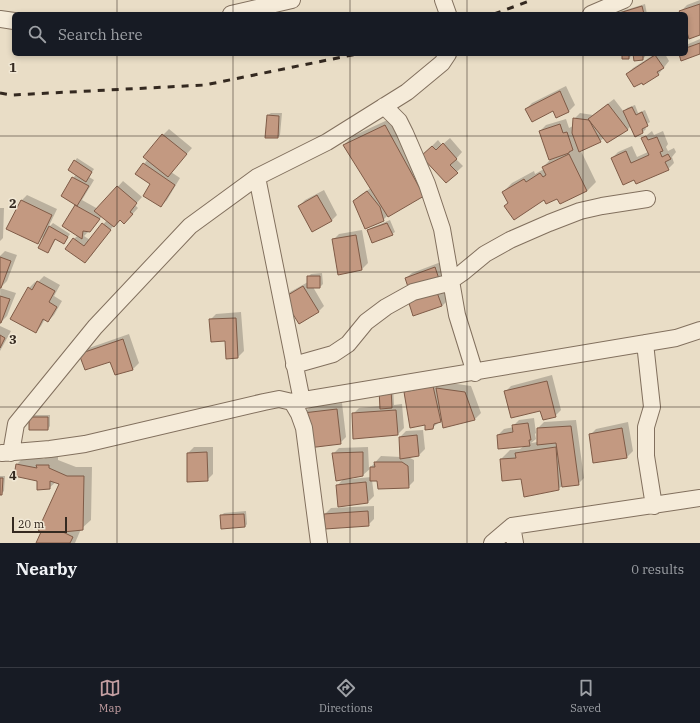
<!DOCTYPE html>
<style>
body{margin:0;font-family:"IBM Plex Serif",serif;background:#20242c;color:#f1f3f6}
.scale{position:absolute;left:12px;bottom:10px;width:55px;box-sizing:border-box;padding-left:4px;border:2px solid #342920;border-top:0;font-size:11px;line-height:14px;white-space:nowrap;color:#342920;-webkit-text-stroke:3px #f1e8d5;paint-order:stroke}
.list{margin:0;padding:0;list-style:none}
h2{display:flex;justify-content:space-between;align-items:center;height:52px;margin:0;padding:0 16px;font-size:17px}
h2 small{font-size:13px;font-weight:400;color:#9ea1a6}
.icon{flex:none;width:22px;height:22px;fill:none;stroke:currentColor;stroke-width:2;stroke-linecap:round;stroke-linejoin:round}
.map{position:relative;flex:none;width:700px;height:543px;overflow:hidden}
.search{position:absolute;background:#171b24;box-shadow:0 2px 6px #0003;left:12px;right:12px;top:12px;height:44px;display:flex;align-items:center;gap:10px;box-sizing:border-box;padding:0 14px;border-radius:6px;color:#9ea1a6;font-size:15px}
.sheet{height:124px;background:#171b24}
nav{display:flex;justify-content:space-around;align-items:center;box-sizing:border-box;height:56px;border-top:1px solid #363941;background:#171b24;font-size:11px;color:#9ea1a6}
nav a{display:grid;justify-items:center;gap:2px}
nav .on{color:#c39ea1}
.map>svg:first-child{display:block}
.shadow{fill:#0003;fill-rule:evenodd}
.building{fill:#c39981;stroke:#7f5b47}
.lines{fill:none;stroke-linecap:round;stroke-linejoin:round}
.minor-casing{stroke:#82705e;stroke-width:18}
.minor{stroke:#f5ebd9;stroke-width:16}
.rail{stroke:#342920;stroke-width:3;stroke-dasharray:7 7;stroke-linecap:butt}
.grid{fill:none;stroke:#342920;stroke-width:1;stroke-opacity:0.55}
.grid-label{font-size:13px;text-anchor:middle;font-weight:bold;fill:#342920;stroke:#f1e8d5;stroke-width:3;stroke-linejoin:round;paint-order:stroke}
</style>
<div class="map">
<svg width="700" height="543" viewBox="0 0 700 543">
<rect width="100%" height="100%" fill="#e9ddc6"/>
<path class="shadow" d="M700,0v34l-10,4 -4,4v-28h-4l-1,-3 6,-6z
M645,4l2,10h-30l2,-2z
M700,39v14l-18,7 -2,-6h6v-9z
M623,54h10l-4,4h-6z
M634,54h13l-4,5z
M655,54h10l4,7 -11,14 -31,-1 6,-6z
M566,86l9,19 -6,6 -13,6 -2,-7 -28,-1 6,-6z
M614,99l10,13 3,-4 8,-3 3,8 7,-3 5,12 -6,4 2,3 -3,3 -8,3 -4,-9 -4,4 -23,8 -4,3 -19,10 15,31 -9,9 -27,12 -3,-6 -52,9 4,-4 -6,-10 9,-9 22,-12 1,3 9,-5 -1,-2 10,-10 -13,-26 6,-6 20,-6 3,9 4,-2 1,-7 6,-6 13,2z
M271,113h11l-2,22 -3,2 -9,-22z
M394,117l38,69 -44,29 -5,5 -29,-19 6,-6 11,-7 -27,-43 9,-9z
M169,129l23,19 -21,24 9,6 -13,22 -6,6 -17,-42 4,-5 15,-24z
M652,131l2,4 9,-4 5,13 -2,3 2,4 6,-3 2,4 -4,5 2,6 -6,6 -33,10 -23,-21 6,-6 14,-6 5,11 11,-5 -6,-13z
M450,138l12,14 -6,7 7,7 -17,16 -24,-26 16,-16 4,5z
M77,158l17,11 -5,8 5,3 -12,20 16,9 25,-28 19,16 -7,8 3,3 -8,9 -10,2 -6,6 -23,31 -17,-17 4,-4 -15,-10 13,-20 -14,-9 14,-22 -1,-13zM102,216l5,4 -17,20 -6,-4 12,-12z
M324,190l13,25 -6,6 -32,-15 6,-6z
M27,195l30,14 -9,19 5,-5 17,11 -6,9 -8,-4 -8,13 -3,-17 -8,8 -16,-42z
M0,208h4l-1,30 -3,3z
M390,220l5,12 -3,2 -24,-3 3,-3z
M362,230l6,33 -6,6 -29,-29 6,-6z
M5,251l12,4 -10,26 -7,7v-32z
M441,262l4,14 -4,5 7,19 -6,6 -36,-28 6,-5z
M322,273l1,11 -3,3h-7l11,19 -6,6 -33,-14 5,-6 18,-10v-5l3,-3z
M44,276l16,9 -6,11 8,5 -8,14 -6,6 -3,-2 -4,7 -5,6 -7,-44 6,-6 2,1z
M0,288l16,5 -9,23 -6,6z
M241,312l3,39 -6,6 -11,1 -1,-18 -16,-20 6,-6z
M0,326l11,5 -11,20z
M129,334l10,29 -6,6 -17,5 -5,-14 -31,-5 6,-6z
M552,375l9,35 -6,6 -50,-24 6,-6z
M439,381l1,5 3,-4 28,4 10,27 -6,6 -31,8 -1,-8 -11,9 -6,-4 -21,-32 6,-6z
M393,386l1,19 8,-1 2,24 -6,6 -45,-20 6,-6 22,-2z
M342,403l4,34 -6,6 -36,-30 6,-6z
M33,415h17v11l-2,3 -18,-12z
M534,418l2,15 -1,1 1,5 -5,4 7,-1v-14l6,-6 32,-2 8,58 -6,6 -16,2 -4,3 -37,-11 -20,-19 9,-9 10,-1 4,-3 -26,-11 6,-6 10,-2 -1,-1 6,-6z
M628,422l5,29 -6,6 -33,5 -4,-27 6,-6z
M423,430l2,19 -6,6 -11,2 6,3v21l-6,6 -30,-7h-6l2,16 -6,6 -31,-16 7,-8 -11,-24 6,-6 29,-1 1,22 12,-13 20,1 -1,-20 6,-6zM371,468v9l-20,2v-2l12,-2z
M194,447h19v27l-6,6 -19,-27z
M26,455l18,4 2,-2 12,-1v4l18,7h16l-1,53 -10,9 -6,14h-38l23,-59 -4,-2 -7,6 -32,-24z
M0,476h5l-1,15 -3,3h-1z
M374,506v13l-6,6 -43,-11 6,-6z
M246,511l1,13 -2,3 -24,-11 3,-3z"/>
<path class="building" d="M700,4v31l-11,4 -3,-10v-15h-5l-2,-3z
M642,6l2,8h-28z
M700,43v11l-19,7 -2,-7h7v-6z
M622,54h7v5h-7z
M633,54h10v6l-9,1z
M655,55l9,13 -7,4 2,3 -16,10 -1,-2 -8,4 -8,-13z
M560,91l9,21 -13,6 -3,-7 -21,11 -7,-13z
M608,104l20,26 -21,13 -19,-24z
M632,107l4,8 6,-3 6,14 -6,3 1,4 -8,4 -12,-26z
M267,115l12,1 -1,22h-13z
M573,118l16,2 12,22 -22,10 -7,-19z
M560,124l3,9 4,-1 6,18 -4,2v1l-20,7 -10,-29z
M385,125l39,71 -36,21 -45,-72z
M162,134l25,20 -19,23 -25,-20z
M646,136l2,4 9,-3 6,14 -3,1 2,5 6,-3 3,5 -6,3 4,8 -33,14 -2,-4 -11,5 -12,-27 15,-7 5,12 18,-8 -8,-17z
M443,143l14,16 -7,6 8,8 -12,10 -25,-27 11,-10 4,4z
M569,154l18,37 -27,13 -3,-5 -11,5 -2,-4 -30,20 -10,-14 4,-3 -6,-11 22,-13 2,3 14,-9 3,4 3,-2 -4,-8z
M74,160l18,12 -6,10 -18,-12z
M143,163l32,22 -14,22 -18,-11 7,-12 -15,-10z
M72,177l17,9 -12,20 -16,-10z
M117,186l20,17 -7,9 3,2 -9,10 -4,-4 -6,7 -20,-16z
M367,191l13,16 4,14 -19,8 -12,-28z
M317,195l15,26 -20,11 -14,-26z
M21,200l31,15 -14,29 -32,-15z
M75,205l25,14 -10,13 -7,-1 -1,8 -20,-13z
M102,223l9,7 -26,33 -20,-14 8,-11 11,8z
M387,223l6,12 -21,8 -5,-13z
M49,226l19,11 -4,7 -9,-5 -7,14 -10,-5z
M356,235l6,35 -24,5 -6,-36z
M0,257l11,4 -10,27h-1z
M435,267l5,15 -31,8 -4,-12z
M307,276h13v12h-13z
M37,281l18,10 -6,11 8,5 -9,15 -5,-3 -7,14 -26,-14 18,-32 4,3z
M303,286l16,26 -20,12 -16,-26z
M435,287l7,19 -29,10 -6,-19z
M0,296l10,3 -9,24h-1z
M236,318l2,40 -12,1 -1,-18 -14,1 -2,-23z
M0,335l5,3 -5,10z
M123,339l10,31 -18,5 -5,-13 -25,8 -6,-16z
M547,381l9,36 -13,3 -3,-9 -29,7 -7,-27z
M433,386l8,36 -7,2 -1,5 -8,1v-5l-15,3 -6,-36z
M391,388l1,20 -12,1 -1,-20z
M436,388l29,4 10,28 -32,8z
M337,409l4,35 -33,4 -5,-35z
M396,410l2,25 -45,4 -1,-26z
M29,417h19v13h-19z
M528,423l3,17h-2l1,6 -32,3 -1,-14 16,-3 -1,-7z
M571,426l8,59 -17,2 -6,-44 -19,2v-17z
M622,428l5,30 -34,5 -4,-29z
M417,435l2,21 -19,3 -1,-22z
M556,447l3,43 -35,7 -3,-18 -19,2 -2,-22 16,-1 -1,-5z
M207,452l1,29 -21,1v-29z
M363,452v24l-27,5 -4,-28z
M374,462h28l6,4 1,22 -31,1 -1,-8h-7v-14h5z
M16,464l21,4 -1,-3h13v3l18,8h17l-1,54 -20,2 10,5 -3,6h-34l5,-11 -3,-2 21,-46 -9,-3v8l-13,1v-9l-23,-5z
M0,478h3l-1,17h-2z
M366,482l2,21 -30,4 -2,-22z
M368,511l1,15 -44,3 -1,-15z
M244,514l1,13 -24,2 -1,-14z"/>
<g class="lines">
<g class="minor-casing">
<path id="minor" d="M443,0l5,14
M231,14l61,-14
M591,14l33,-14
M0,19l14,2
M384,106l15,15 6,12 22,51 15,45 15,86 18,58
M257,177l45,224
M452,280l10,-7 23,-19 25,-14 39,-17 31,-12 22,-5 45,-7
M645,343l7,64 -6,20v29l8,50
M294,365l39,-11 15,-10 18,-22 20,-15 27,-15 39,-10
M292,402l384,-64 24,-8
M2,453l48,-4 35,-5 179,-42 15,-3 13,3 7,12 5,14 15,115
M11,453l5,-29 79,-97 95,-101 67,-49 70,-35 80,-50 35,-29 6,-9
M512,526l3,17
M492,543l20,-17 188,-28"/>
</g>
<use href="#minor" class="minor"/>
<path class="rail" d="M494,14l38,-14
M0,93l12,2 193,-10 152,-31"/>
</g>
<path class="grid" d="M117,0v14M233,0v14M350,0v14M467,0v14M583,0v14M117,54v489M233,54v489M350,54v489M467,54v489M583,54v489M0,136h700M0,272h700M0,407h700"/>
<g class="grid-label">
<text x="13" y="72">1</text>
<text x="13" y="208">2</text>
<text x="13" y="344">3</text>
<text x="13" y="480">4</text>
</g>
</svg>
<div class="scale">20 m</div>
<div class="search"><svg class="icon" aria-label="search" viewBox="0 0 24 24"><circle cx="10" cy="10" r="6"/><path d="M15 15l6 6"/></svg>Search here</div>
</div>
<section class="sheet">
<h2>Nearby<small>0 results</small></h2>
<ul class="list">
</ul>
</section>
<nav>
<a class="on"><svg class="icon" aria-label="map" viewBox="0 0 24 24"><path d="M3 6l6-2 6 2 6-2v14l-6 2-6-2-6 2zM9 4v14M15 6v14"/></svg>Map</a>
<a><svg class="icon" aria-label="directions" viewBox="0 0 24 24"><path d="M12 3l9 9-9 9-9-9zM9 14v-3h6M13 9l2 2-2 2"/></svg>Directions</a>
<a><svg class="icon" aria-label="saved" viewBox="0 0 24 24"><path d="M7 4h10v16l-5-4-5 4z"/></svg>Saved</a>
</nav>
